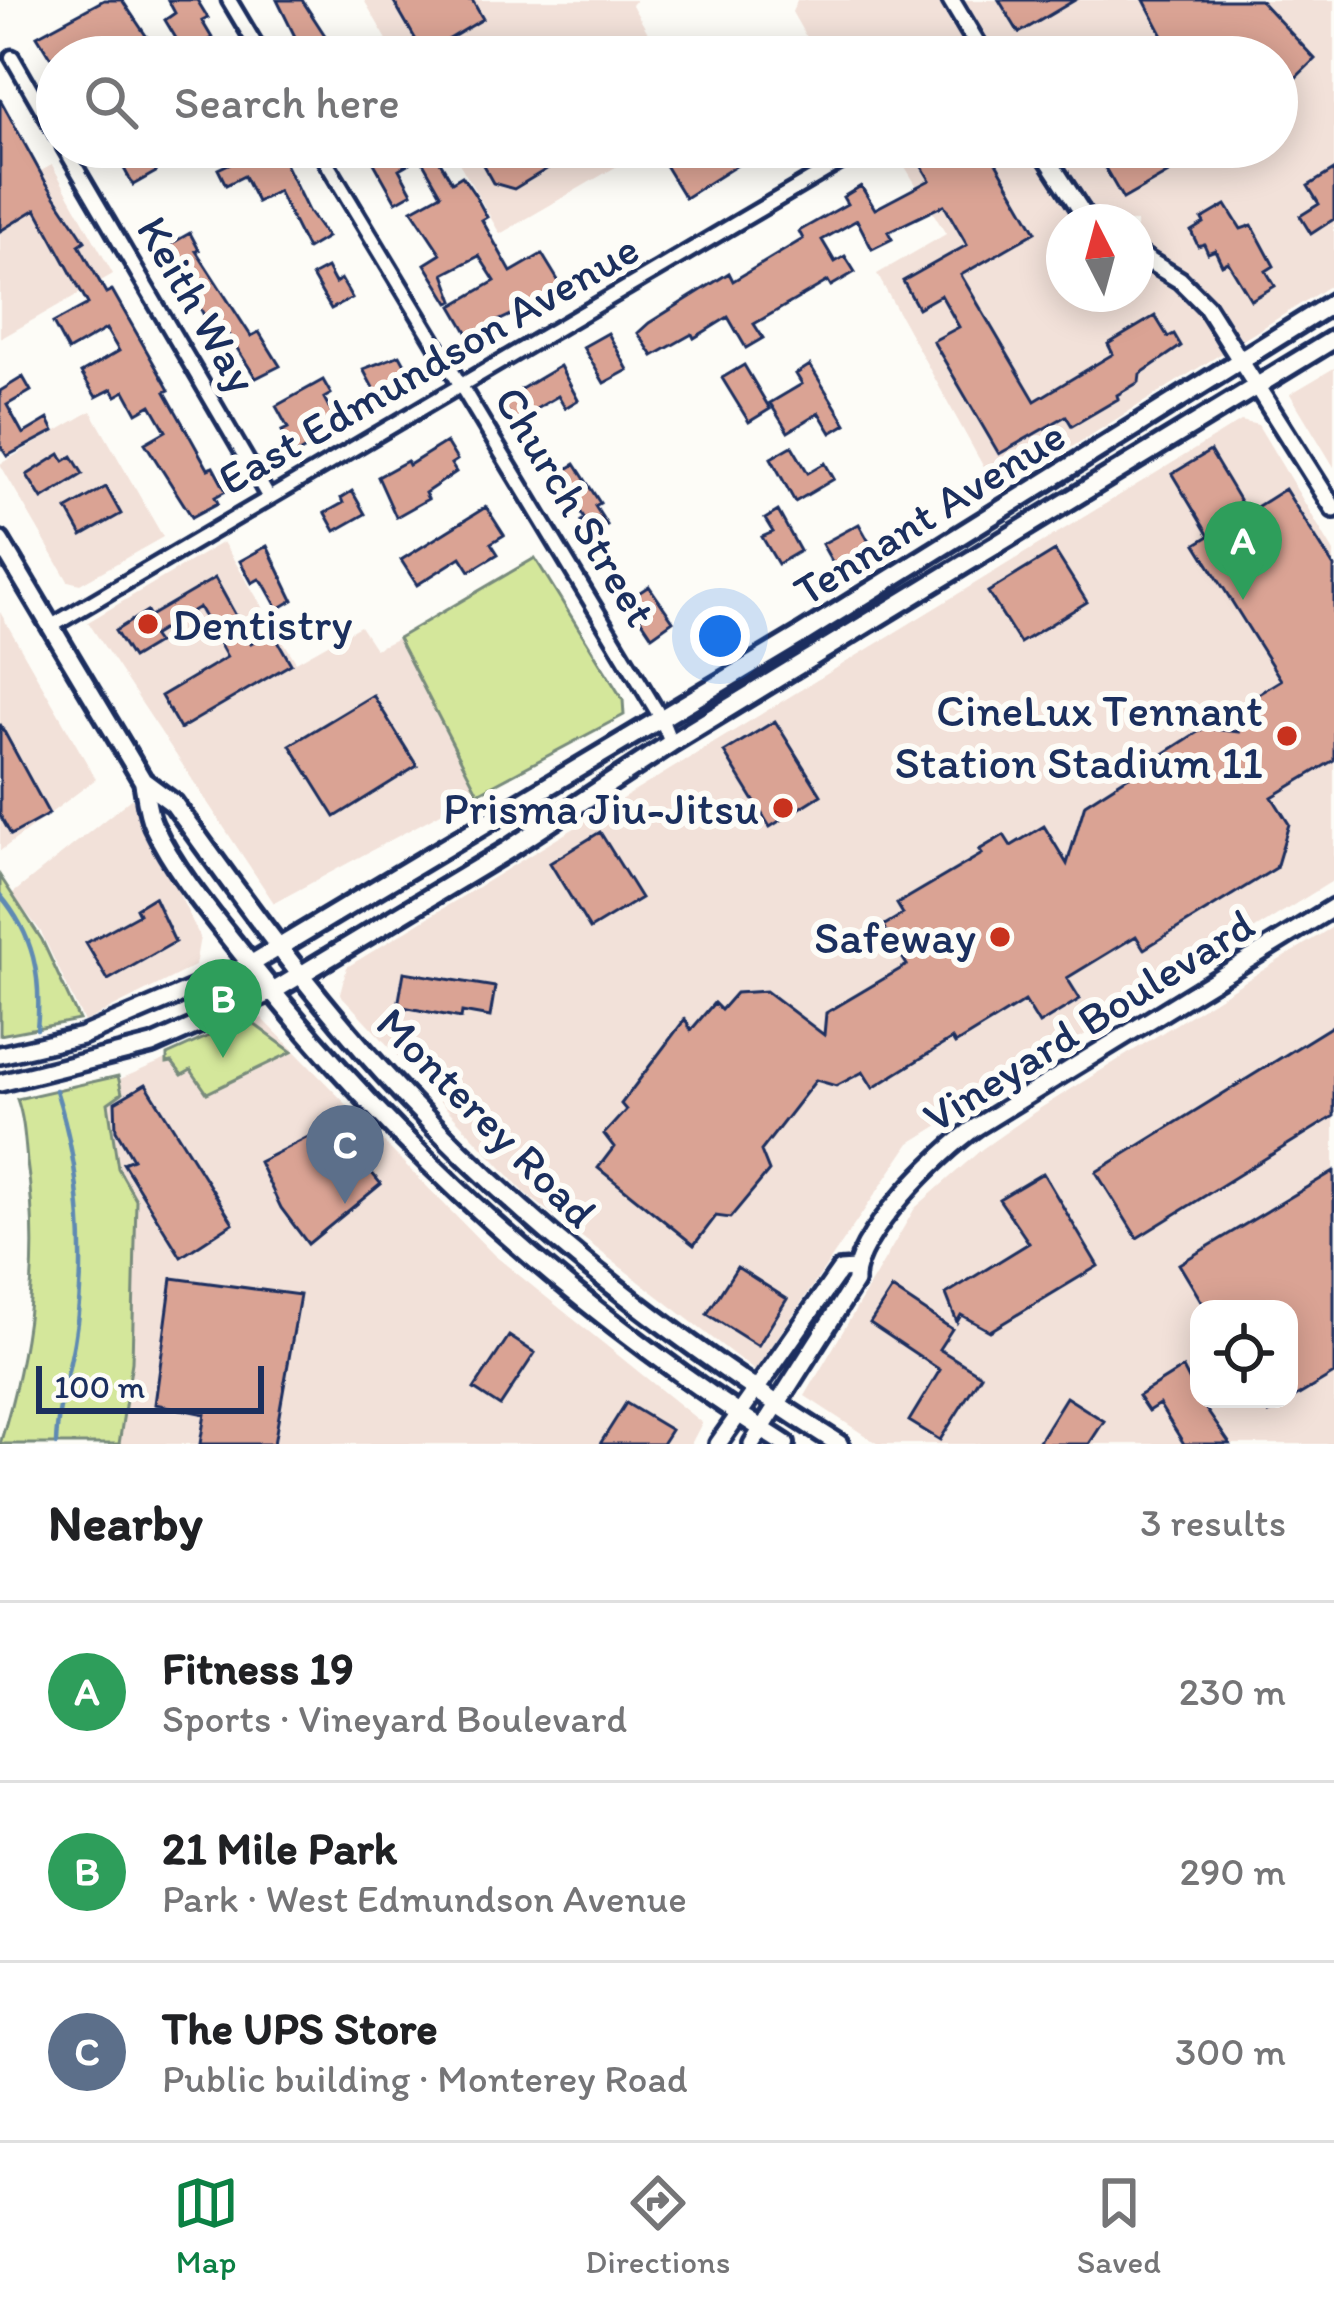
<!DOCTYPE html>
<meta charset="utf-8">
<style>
body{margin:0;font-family:Itim,sans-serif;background:#f2f2f2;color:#202124}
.controls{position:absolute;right:36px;bottom:36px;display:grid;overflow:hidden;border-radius:24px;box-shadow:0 6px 30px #0003}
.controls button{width:108px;height:108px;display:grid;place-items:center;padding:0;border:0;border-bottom:3px solid #e0e0e0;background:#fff;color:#202124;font:60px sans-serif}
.compass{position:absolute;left:1046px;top:204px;width:108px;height:108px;border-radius:50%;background:#fff;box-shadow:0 6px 30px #0003;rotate:354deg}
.scale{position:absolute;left:36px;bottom:30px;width:228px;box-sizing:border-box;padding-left:12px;border:6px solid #1b2f5e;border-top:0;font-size:33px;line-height:42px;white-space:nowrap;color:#1b2f5e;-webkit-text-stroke:9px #fdfcf7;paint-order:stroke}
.you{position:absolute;left:720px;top:636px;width:42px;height:42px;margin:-30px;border:9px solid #fff;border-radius:50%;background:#1a73e8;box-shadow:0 0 0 18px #1a73e833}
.badge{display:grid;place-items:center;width:78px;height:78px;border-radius:50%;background:#0b8043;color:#fff;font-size:39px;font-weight:700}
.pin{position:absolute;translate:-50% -99px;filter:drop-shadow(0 3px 6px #0008)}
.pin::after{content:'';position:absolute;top:63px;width:42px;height:36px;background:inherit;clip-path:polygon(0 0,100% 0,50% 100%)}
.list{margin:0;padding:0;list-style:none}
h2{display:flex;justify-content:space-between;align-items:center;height:156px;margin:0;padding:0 48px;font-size:51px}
h2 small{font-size:39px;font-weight:400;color:#757577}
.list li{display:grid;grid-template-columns:78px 1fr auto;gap:36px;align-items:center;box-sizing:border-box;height:180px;padding:0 48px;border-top:3px solid #e0e0e0}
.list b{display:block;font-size:45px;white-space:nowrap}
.list p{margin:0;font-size:39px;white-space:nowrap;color:#757577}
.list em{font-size:39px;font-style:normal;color:#757577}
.icon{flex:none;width:66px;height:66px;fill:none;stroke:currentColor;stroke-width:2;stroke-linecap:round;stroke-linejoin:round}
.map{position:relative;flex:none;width:1334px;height:1444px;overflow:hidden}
.search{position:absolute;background:#fff;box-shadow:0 6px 30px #0003;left:36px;right:36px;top:36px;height:132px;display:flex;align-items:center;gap:30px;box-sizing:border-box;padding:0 42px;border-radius:66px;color:#757577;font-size:45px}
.sheet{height:696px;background:#fff}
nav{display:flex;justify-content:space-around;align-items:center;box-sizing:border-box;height:168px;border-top:3px solid #e0e0e0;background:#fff;font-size:33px;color:#757577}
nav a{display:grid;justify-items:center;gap:6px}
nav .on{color:#0b8043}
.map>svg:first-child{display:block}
.built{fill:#f2e1d9;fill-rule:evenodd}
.green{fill:#d4e79b;stroke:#788b7c;stroke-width:3}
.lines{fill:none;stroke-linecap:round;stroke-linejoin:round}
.stream{stroke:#5f8ab3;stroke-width:4.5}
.building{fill:#daa394;stroke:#1b2f5e;stroke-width:3}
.minor-casing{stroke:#1b2f5e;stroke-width:21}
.tertiary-casing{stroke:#1b2f5e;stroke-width:24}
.secondary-casing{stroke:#1b2f5e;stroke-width:26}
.minor{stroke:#fdfcf7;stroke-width:12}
.tertiary{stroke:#fdfcf7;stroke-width:15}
.secondary{stroke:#fdfcf7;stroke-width:16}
.poi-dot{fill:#c8321e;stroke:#fdfcf7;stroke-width:4.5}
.labels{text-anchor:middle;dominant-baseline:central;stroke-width:12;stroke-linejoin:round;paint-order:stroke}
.street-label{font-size:45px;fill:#1b2f5e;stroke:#fdfcf7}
.poi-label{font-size:45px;fill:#1b2f5e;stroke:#fdfcf7;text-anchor:end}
</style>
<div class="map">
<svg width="1334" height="1444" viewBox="0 0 1334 1444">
<rect width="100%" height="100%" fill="#fdfcf7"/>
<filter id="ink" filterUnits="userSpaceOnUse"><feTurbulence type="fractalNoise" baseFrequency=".00833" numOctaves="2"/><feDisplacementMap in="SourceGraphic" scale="24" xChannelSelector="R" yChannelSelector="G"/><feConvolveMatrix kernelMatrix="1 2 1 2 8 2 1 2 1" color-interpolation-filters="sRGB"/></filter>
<g filter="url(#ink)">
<path class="built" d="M364,0h272l-4,5 30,52h-265z
M797,0h537v283l-336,210 -121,-219 69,-40 -53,-87h384v-90h-438l-9,-14 -16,8 -22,-39zM1064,222h72v72h-72z
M450,147h200l-150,87z
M52,165l61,109 -113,65v-146z
M1334,368v99l-44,-73z
M91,411l72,126 -83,47 -12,-3 -68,-117z
M1241,421l17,4 76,127v328l-424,263 -155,228 -229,-177 -186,-200 7,-27z
M223,542l73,120 64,-36 15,23 23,-11 80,155 -204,110 -186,-281z
M0,612l96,167 -96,72z
M132,798l68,139 -5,29 -111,56 -43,-90 -29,-38z
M1334,926v518h-456l-73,-48 110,-188 67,-59 57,-40zM1199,1309h90v90h-90z
M262,1018l232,237 208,168 -11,21h-574l-20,-355z"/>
<path class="green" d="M535,558l88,142 1,15 -146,78 -80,-155z
M0,876l42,64 37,80 -79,15z
M247,1019l45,33 -85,41 -16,-23 -9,5 -10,-13 -5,1v-8z
M118,1076l4,17 -14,10 10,65 18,32 -4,162 -13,82h-119c29,-94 41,-184 27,-282 -2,-21 -3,-44 -10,-63z"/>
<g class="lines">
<path class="stream" d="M0,895c34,40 42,82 37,134
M56,1444c1,-36 12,-67 18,-102 14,-81 7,-173 -18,-252"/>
</g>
<path class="building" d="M104,0h18l33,49 -14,8h-91l-13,-21z
M168,0h29l11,18 -6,3 10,17 -10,5 8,14h-29l-5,-10 4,-2 -15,-25 10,-7z
M277,0h25l37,57h-34z
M393,0h79l11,19 -59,35z
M999,0h76l-56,33z
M1144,0h116l55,59 -38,37v-39h-103z
M0,99l45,82 40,60 -6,4 27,48 6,-3 57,100 -4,2 43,77 5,-2 13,24 -11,6 3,6 -26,14 -47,-74 21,-12 -15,-26 -14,8 -12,-22 -9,5 -4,-7 -16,8 -15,-24 38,-22 -13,-22 -38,22 -15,-28 35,-19 -52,-95 -36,22z
M128,147h14l14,25 -23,13 -12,-22 13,-7z
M232,147h45l31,64 19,26 -20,12 -29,-58 -21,11 -13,-26 -18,9 -8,-16 21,-10z
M365,147h73l-5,3 19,32 10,-6 13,19 12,22 -5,3 29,52 31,-18 22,36 -72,34 4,7 -22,13 -22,-38 43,-25 -16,-25 -35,18 10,27 -5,2 -24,-39 16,-10 -29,-44 29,-16 -21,-37 -21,12 13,24 -16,9z
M473,147h110l-69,42 -21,-6z
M696,147h70l-81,51 -22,-36z
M910,147h77l49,85 -75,43 74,126 78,-47 -5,-10 47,-28 13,21 6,-3 7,12 -41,28 -1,8 -22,13 1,4 -46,27 -6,-10 -67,38 -66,-113 26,-14 -18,-32 -23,13 -15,-27 64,-36 -23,-40 -56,27 4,7 -20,10 -15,-29 -35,20 13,22 10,-6 10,16 -24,14 -3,-5 -74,43 9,14 -17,10 -18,-31 -34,21 -2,-4 -39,22 -15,-23 11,-10 80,-50 4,8 70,-42 -4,-8 48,-27 -4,-7 18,-11 14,23 55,-29z
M1093,147h83l10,16 -63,36z
M1334,170v49l-23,15 -11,-18 19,-12 -11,-18z
M1226,205l15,24 11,-4 22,41 -8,5 9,15 -24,14 -23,-38 -6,3 -7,-15 -7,3 -4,-9 -6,2 -7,-15 13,-8 -2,-4z
M190,233l9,17 -3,1 55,85 8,-4 21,34 -24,12 -41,-64 -9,5 -39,-73z
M327,268l8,15 6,-4 11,19 -21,11 -19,-33z
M608,333l20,37 -24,13 -21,-36z
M400,355l16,29 -35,19 -18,-34z
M744,365l26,44 -21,13 -27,-44z
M810,365l36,59 -15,9 -12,-20 -31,19 -18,-29 32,-19 -6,-10z
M560,366l18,34 -13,8 -7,-12 -44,26 -13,-21z
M23,377l8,14 -24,14 16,29 25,-15 6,12 -47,25 -7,-11v-54z
M323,380l8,14 -7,4 17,31 -46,26 -13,-24 6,-3 -12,-22z
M446,442l11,18 -6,4 5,8 -31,21 3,6 -32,18 -18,-40 29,-16 2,4z
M792,446l16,27 17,-10 9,16 -39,23 -24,-44z
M1210,451l37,62 38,-24 49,78v193l-62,37 17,27 -13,44 -132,81 -8,-13 -69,42 13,21 -41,25 -14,-23 -70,43 -3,-5 -79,49 -10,-16 -27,14 -20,-6 -55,71 8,20 -39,47 -14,-2 -22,29 -96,-77 16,-21 -10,-13 22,-24 -5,-6 64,-85 6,11 23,-27 7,7 15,-17 30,-2 58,44 2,-22 81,-48 -24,-39 20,-12 -6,-10 85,-50 -3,-4 25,-15 7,11 33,-20 23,38 18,-60 119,-76 34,4 -11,-19 54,-33 -85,-136 13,-8 -37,-62z
M60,454l4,7 8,-5 11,18 -41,25 -15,-24z
M575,464l25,39 -5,3 12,19 -17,10 -9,-14 4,-2 -28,-44z
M106,487l15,27 -39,22 -15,-27z
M352,491l13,23 -30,17 -10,-18 18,-10 -2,-5z
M486,507l18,28 -13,8 7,11 -28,17 -9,-14 -44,28 -16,-25z
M778,511l22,40 -22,13 -16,-27 11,-5 -8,-13z
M859,524l14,25 -39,16 -12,-21z
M267,546l26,54 -15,9 -15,-27 -4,-3 -7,4 -12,-22z
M1055,551l32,51 -67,41 -32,-51z
M215,578l36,65 21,-12 19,33 -111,65 -19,-33 66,-39 -28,-50 -47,29 5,7 -25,15 -17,-27 32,-20 3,5z
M649,586l24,35 -21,15 -24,-36z
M373,695l44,71 -82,51 -45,-72z
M775,721l46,74 -51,32 -46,-75z
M0,724l49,90 -38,21 -11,-20z
M600,832l41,66 -51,31 -40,-66z
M154,897l21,45 -67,38 -22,-37 53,-29 -3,-6z
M404,972l91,15 -5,30 -28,-5 -1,6 -63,-12z
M1334,1025v91l-197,122 -41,-66z
M146,1084l87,139 -52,34 -58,-94 10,-4 -17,-29 -1,-28z
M334,1124l23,46 9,-4 15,18 -73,60 -27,-36 -22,-46z
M1334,1171v203l-65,39 -8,-14h28v-90h-83l-27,-45z
M1043,1173l55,93 -108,65 -29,-16 -4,7 -11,-28 83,-51 -30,-44z
M737,1267l50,32 -29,47 -51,-32z
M172,1278l128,17 -26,149h-74l5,-30 -50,-10z
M892,1289l60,40 -13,20 42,26 -41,65 -31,-19 31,-51 -70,-47z
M509,1336l26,17 -35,53 -26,-17z
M1183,1368l16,31 31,45h-46l-25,-40 -11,7 -10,-15z
M1066,1397l38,24 -15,23h-52z
M626,1403l45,27 -9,14h-62z"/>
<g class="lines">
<g class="minor-casing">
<path id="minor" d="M229,0l34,57
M12,57l45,78
M64,147l205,351
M317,147l344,571 10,25
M50,627l792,-466"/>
</g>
<g class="tertiary-casing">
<path id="tertiary" d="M951,0l34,57
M1040,147l44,68 10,7
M1136,253l44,27 26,26 128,203
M0,1055l82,-19 169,-72
M0,1083l152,-38 120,-53
M718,1444l122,-174 14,-1
M752,1444l103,-162c-3,-44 86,-131 121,-155l358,-220"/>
</g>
<g class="secondary-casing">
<path id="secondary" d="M0,541l143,240c3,14 4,31 10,44 24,51 65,97 99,141 149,189 331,349 533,478
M143,781l31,23c73,102 146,203 232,293 128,136 275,248 433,347
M251,964l551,-330 532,-332
M272,992l236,-142 163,-107 663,-404"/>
</g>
<use href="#minor" class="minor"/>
<use href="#tertiary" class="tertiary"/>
<use href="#secondary" class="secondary"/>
</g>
</g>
<g class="poi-dot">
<circle cx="148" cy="624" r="12"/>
<circle cx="1287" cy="736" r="12"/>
<circle cx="783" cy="808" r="12"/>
<circle cx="1000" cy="937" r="12"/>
</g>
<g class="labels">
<g class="street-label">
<text transform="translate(198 304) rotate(60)">Keith Way</text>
<text transform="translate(428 363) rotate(-30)">East Edmundson Avenue</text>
<text transform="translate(576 506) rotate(59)">Church Street</text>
<text transform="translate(929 512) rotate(-32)">Tennant Avenue</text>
<text transform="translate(1088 1020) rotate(-32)">Vineyard Boulevard</text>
<text transform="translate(487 1117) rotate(45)">Monterey Road</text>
</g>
<g class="poi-label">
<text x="172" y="624" text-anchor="start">Dentistry</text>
<text x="1263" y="710">CineLux Tennant<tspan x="1263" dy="52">Station Stadium 11</tspan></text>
<text x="759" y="808">Prisma Jiu-Jitsu</text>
<text x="976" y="937">Safeway</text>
</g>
</g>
</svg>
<div class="controls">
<button><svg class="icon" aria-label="locate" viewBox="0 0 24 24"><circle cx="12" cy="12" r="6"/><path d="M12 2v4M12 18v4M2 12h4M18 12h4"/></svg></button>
</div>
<svg class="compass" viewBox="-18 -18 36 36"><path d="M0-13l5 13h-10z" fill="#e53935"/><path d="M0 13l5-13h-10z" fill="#757577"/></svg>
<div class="scale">100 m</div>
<div class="you"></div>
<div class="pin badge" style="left:1243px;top:600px;background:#2e9e5b">A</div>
<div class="pin badge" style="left:223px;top:1058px;background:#2e9e5b">B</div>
<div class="pin badge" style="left:345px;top:1204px;background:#5c6f8a">C</div>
<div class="search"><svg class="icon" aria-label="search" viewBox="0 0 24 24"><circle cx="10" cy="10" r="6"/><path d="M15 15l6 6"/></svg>Search here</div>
</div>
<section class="sheet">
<h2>Nearby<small>3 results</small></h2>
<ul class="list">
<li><span class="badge" style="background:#2e9e5b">A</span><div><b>Fitness 19</b><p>Sports · Vineyard Boulevard</p></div><em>230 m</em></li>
<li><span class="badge" style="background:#2e9e5b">B</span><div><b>21 Mile Park</b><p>Park · West Edmundson Avenue</p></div><em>290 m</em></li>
<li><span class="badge" style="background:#5c6f8a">C</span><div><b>The UPS Store</b><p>Public building · Monterey Road</p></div><em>300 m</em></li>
</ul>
</section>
<nav>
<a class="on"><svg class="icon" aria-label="map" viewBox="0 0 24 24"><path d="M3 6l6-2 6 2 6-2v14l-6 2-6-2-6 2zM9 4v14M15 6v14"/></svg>Map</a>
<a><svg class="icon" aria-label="directions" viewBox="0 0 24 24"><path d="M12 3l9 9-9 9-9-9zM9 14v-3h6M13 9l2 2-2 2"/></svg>Directions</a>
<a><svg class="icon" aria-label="saved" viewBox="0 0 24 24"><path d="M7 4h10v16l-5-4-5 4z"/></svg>Saved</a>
</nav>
